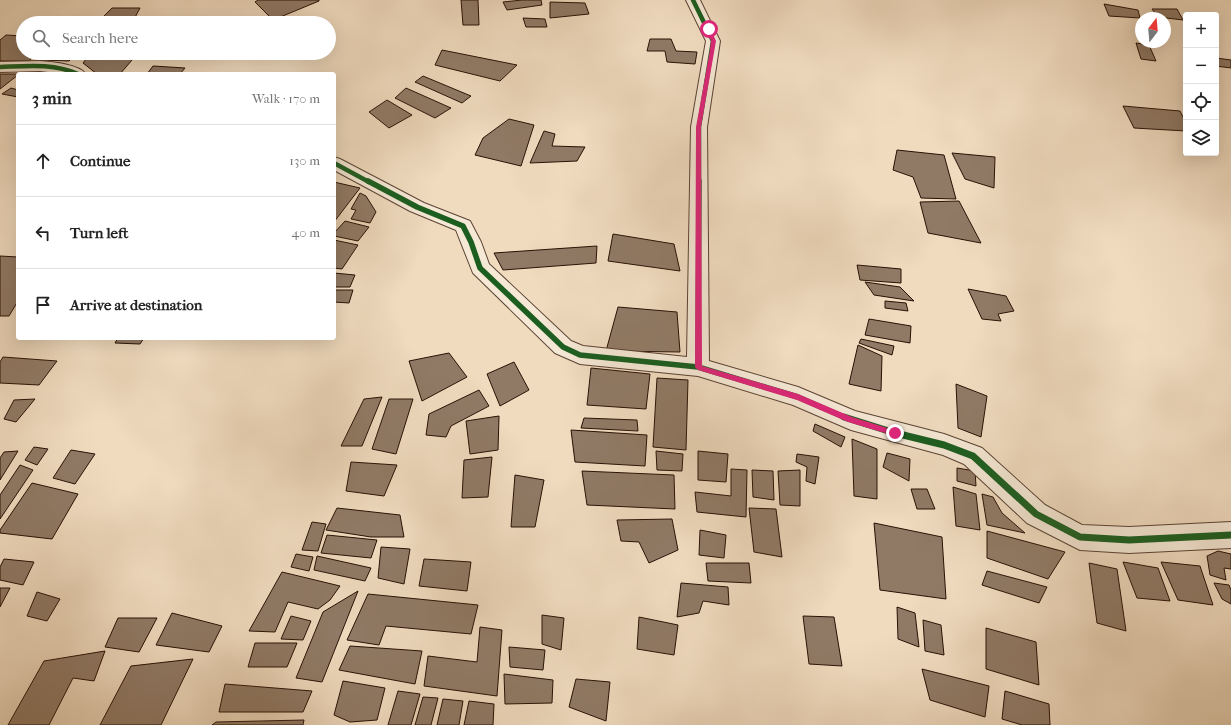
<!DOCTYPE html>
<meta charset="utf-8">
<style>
body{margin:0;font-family:"IM FELL French Canon",serif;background:#f2f2f2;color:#222}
.controls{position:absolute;right:12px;top:12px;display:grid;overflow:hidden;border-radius:4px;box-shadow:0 4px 16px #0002}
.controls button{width:36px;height:36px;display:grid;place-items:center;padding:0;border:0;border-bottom:1px solid #e0e0e0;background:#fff;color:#222;font:20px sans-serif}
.compass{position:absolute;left:1135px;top:12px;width:36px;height:36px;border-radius:50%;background:#fff;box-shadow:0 4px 16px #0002;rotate:16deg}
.stop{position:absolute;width:12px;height:12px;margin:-9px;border:3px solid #db2777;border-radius:50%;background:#fff}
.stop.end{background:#db2777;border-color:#fff;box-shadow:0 1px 4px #0008}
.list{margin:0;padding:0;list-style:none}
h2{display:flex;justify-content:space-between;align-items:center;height:52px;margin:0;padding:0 16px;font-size:17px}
h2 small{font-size:13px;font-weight:400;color:#767676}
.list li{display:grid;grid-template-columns:26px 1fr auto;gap:12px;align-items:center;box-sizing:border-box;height:72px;padding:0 16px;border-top:1px solid #e0e0e0}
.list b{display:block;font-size:15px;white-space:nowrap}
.list em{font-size:13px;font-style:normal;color:#767676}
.icon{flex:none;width:22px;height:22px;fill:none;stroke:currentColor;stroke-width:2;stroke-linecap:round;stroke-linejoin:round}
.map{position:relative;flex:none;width:1231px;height:725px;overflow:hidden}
.search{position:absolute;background:#fff;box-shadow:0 4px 16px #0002;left:16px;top:16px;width:320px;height:44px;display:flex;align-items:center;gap:10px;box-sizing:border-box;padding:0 14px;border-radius:22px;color:#767676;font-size:15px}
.panel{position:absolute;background:#fff;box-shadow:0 4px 16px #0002;left:16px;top:72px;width:320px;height:268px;border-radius:4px}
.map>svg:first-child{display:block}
.building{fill:#907a66;stroke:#291005}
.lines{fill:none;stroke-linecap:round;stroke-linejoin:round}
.minor-casing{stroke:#5b4334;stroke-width:2}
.minor{fill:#f5e8d5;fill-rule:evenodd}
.cycleway-far2-casing{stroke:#f5e8d5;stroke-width:6}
.cycleway-far1-casing{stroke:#f5e8d5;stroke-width:8}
.cycleway-casing{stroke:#f5e8d5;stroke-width:10}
.cycleway-far2{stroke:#1b5e20;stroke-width:4.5}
.cycleway-far1{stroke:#1b5e20;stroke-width:5.5}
.cycleway{stroke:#1b5e20;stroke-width:7}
.route{fill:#db2777}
</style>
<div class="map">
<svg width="1231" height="725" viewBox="0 0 1231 725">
<rect width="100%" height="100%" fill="#f0dbbf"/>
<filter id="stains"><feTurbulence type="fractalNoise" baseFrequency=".005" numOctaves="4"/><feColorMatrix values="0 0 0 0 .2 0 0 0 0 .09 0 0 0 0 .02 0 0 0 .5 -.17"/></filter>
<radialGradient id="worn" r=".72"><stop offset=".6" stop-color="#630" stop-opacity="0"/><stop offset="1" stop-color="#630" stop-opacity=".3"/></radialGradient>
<path class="building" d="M258,0h61v1l-46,19 -18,-18z
M461,0h17l1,25h-16z
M522,0h19l1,5 -35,5 -4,-8z
M550,2l35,1 4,11 -39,4z
M1104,4l34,6 2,8 -31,-2z
M112,8h28l-8,15h-35z
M1152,9h25l6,11 -25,-3z
M523,18l22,1 2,8h-21z
M6,35l17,1v17h13l-7,8h-29v-21z
M650,39h21l5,12 21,1 -2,12 -28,-2 -2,-11h-18z
M1136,43l13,2 7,16 -15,-2z
M442,50l75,15 -17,16 -65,-16z
M45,53h32l-8,8 -28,-1z
M91,53h47l-18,21h-23l-14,-11z
M1216,58l15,2v8l-15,-2z
M153,66l32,2 -5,6h-33z
M0,74h18v1l-18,14z
M423,76l48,20 -9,7 -47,-21z
M11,88l7,2v7l-16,-3z
M406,88l45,20 -16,10 -40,-20z
M387,100l25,15 -23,13 -20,-16z
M1123,106l57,5 6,12v8l-52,-3z
M509,119l25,6 -13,41 -46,-11 8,-17z
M544,131l11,3 -3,12 33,1 -8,14 -47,2z
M897,150l47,5 12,44 -35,-1 -8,-21 -20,-7z
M952,153l43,4 -1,31 -29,-9z
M334,182l26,6 -26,34z
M360,193l6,3 10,16 -6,11 -19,-4 5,-9 -5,-1z
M959,201l22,42 -53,-10 -8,-31z
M345,221l24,6 -11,14 -24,-5v-3z
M613,234l61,10 6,27 -72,-10z
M334,240l24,5 -16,24 -8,-1z
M597,246l-1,17 -93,7 -9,-17z
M0,256l18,1v44l-9,15h-9z
M857,265l44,4v14l-41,-3z
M334,273l21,2 -5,12h-16z
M865,282l35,5 14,14 -40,-6z
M968,289l38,7 8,15 -16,3 3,7 -19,-2z
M334,290h19l-4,13 -15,-1z
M885,301l21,2 2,8 -23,-3z
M618,307l59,5 3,40 -74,-1z
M869,319l42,7 -1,17 -45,-8z
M118,338h26l-4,6 -25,-1z
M861,339l33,7 -2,9 -33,-12z
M858,345l24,11 -1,35 -32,-7z
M449,353l18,24 -45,24 -13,-40z
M3,357l54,4 -18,24 -39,-2v-21z
M514,362l15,28 -29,16 -13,-32z
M591,368l59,6 -4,35 -59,-4z
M657,378l31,2 -2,70 -33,-3z
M956,384l31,12 -6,41 -23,-9z
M479,390l10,16 -38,20 -5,11 -20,-2 3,-21z
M382,397l-20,49h-21l23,-47z
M35,399l-19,23 -12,-3 10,-19z
M389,399h24l-17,55 -24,-5z
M499,416l-1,34 -28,4 -4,-33z
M584,418l53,2 1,11 -57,-3z
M815,424l30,13 -4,10 -28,-16z
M571,430l76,5 -2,31 -70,-4z
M852,439l25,10v50l-23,-3z
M34,447l14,2 -11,16 -12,-5z
M71,450l24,4 -20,30 -22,-6z
M18,451l-18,29v-22l4,-6z
M656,451l27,3 -1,17 -25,-1z
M698,451l30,3 -2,28 -28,-2z
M887,453l23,6 -1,22 -26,-14z
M797,454l22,3 -4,27 -9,-3 1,-14 -11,-5z
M492,457l-4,40 -26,1 2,-38z
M351,462l46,3 -13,31 -38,-5z
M20,465l13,5 -33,49v-24z
M957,468l18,3 1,15 -19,-5z
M731,469l16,1 -1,47 -49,-5 -2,-20 36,4z
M752,470l21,1 1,29 -21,-3z
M800,470v36l-20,-1 -2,-34z
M582,471l92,4 1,34 -88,-4z
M515,475l29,5 -9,47h-24z
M32,483l46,11 -26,45 -52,-6v-3z
M953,487l23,7 4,36 -24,-4z
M911,489h16l8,20h-18z
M982,494l11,3 9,16 23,20 -38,-8z
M337,508l63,7 4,22h-33l-45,-7z
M749,508l27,1 6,48 -28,-5z
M672,519l6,31 -29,13 -10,-21 -18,-1 -4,-21z
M312,522l14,2 -8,27 -16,-1z
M874,523l68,14 4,62 -66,-9z
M700,530l26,5 -2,23 -25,-3z
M987,531l78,21 -17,27 -61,-21z
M327,535l50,5 -6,18 -50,-5z
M381,547l29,2 -6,35 -26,-6z
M1218,551l13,3v15l-7,-1 2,12 -16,-5 -3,-19z
M296,554l17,3 -4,14 -18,-4z
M317,556l54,12 -6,13 -51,-11z
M4,559l30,3 -11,23 -23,-5v-13z
M424,559l47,3 -4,29 -48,-5z
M1123,562l35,6 12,33 -33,-3z
M1161,562l39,4 13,39 -35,-5z
M706,563h43l2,20 -43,-2z
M1089,563l28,6 9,62 -29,-8z
M987,571l60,16 -8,16 -57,-18z
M282,572l58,14 -10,14 -12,9 -30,-7 -13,30 -26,-1z
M681,583l47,4 1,18 -26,-4 -4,12 -22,4z
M1214,583l15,2 2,5v14l-9,-5z
M0,588h10l-10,19z
M358,591l-36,91 -26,-4 27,-66z
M37,592l23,7 -13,22 -20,-5z
M368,594l110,11 -7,29 -85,-8 -7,19 -32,-5z
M897,607l18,6 4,34 -21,-8z
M172,613l50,13 -13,26 -53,-7z
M542,615l22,3 -3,32 -19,-6z
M291,616l20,5 -8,19 -22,-1z
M803,616l31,1 8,49 -33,-2z
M639,617l39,8 -4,30 -37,-6z
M118,618h39l-18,34 -34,-5z
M923,620l18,5 3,30 -19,-4z
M480,627l22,3 -5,66 -73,-10 4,-30 49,6z
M986,628l50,14 3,43 -53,-16z
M255,643h42l-10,24h-39z
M350,646l72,5 -7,33 -76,-14z
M509,647l36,3 -2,20 -33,-3z
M105,651l-11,30 -21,-3 -24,47h-41l36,-64z
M193,659l-32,66h-61l31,-59z
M922,669l67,17 -4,31 -55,-17z
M504,674l49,6 -1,23 -47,1z
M576,679l34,3 -4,39 -37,-14z
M343,681l42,7 -8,32 -27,2 -16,-7z
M225,684l87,7 -9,21h-84z
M398,691l22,3 -9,31h-23z
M1005,691l44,13 1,21h-28l-20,-6z
M423,697l15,1 -7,27h-16z
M443,699l20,2 -4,24h-22z
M469,701l25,3 -1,21h-29z
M304,720l-1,5h-91l4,-3z"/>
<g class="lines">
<g class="minor-casing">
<path id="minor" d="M686,0h14l20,41 -13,86 2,234 89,26 57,24 89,23 38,14 63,57 37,20 47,2 102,-5v26l-102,5 -49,-3 -53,-27 -63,-59 -21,-9 -92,-25 -58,-25 -95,-29 -118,-12 -25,-11 -82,-80 -17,-43 -46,-19 -76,-41v-13l6,2 84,44 46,18 11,21 8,22 82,77 12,5 104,11 4,-230 15,-86z
M40,61c12,1 38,3 46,13h-21l-25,-3 -40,1v-10z"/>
</g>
<use href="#minor" class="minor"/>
<g class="cycleway-far2-casing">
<path id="cycleway-far2" d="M693,0l20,41 -14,86v55
M0,67c27,-1 53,-4 78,7
M334,163l35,19"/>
</g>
<g class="cycleway-far1-casing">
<path id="cycleway-far1" d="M368,181l49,26 46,19 8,16 9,26 83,79 17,8 118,12 100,30 48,21
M698,367l1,-186"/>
</g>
<g class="cycleway-casing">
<path id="cycleway" d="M844,417l51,16 49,12 29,11 63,58 44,23 49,3 102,-5"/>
</g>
<use href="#cycleway-far2" class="cycleway-far2"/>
<use href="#cycleway-far1" class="cycleway-far1"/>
<use href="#cycleway" class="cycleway"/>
</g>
<path class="route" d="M707,28h3l6,13 -15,86 1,239 96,28 54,23 45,14v4l-2,1 -47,-14 -51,-22 -99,-30 -3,-3 1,-240 14,-77 1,-9z"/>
<rect width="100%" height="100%" filter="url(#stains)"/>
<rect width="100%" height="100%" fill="url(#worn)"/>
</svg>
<div class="controls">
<button>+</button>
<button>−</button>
<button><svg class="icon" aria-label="locate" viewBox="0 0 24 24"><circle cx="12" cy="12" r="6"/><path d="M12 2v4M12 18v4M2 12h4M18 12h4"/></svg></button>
<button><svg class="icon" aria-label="layers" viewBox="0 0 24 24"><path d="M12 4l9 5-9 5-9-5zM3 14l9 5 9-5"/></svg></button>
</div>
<svg class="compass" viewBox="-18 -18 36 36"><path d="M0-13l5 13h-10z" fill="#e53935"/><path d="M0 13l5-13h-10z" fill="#767676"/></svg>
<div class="stop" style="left:709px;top:29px"></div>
<div class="stop end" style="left:895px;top:433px"></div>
<div class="search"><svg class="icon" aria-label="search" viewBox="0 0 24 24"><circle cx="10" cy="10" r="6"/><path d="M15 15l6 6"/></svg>Search here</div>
<section class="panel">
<h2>3 min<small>Walk · 170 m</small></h2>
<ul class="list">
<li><svg class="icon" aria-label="ahead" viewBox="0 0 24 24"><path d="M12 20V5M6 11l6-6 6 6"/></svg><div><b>Continue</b></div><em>130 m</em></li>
<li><svg class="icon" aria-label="left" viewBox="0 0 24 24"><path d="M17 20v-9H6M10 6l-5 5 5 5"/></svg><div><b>Turn left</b></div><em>40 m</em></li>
<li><svg class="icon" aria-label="arrive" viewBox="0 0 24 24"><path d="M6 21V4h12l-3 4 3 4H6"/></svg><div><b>Arrive at destination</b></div></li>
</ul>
</section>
</div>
